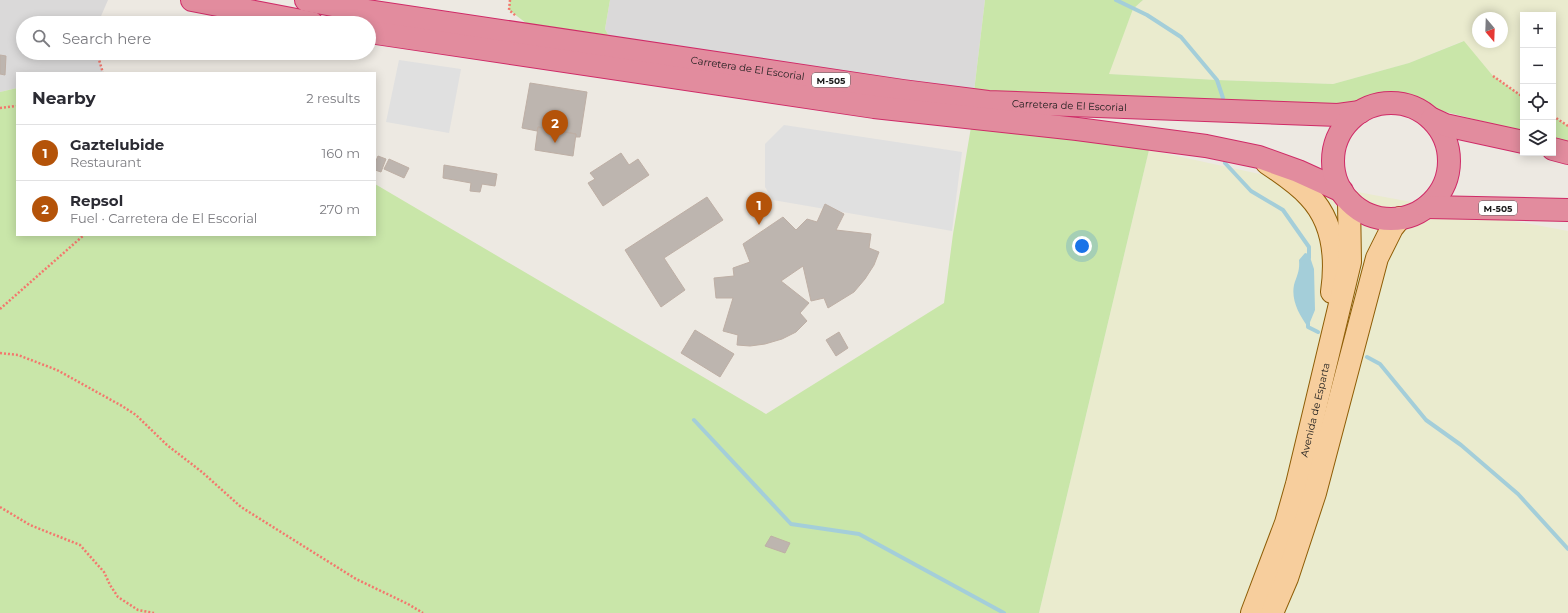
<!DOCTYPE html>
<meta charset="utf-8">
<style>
body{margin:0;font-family:Montserrat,sans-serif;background:#f2f2f3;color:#2b2b33}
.controls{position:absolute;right:12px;top:12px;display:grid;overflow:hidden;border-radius:0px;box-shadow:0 2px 10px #0003}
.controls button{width:36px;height:36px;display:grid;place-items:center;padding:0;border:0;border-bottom:1px solid #e1e1e2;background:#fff;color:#2b2b33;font:20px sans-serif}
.compass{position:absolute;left:1472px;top:12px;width:36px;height:36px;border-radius:50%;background:#fff;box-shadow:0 2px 10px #0003;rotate:161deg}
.you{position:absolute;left:1082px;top:246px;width:14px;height:14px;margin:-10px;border:3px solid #fff;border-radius:50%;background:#1a73e8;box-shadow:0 0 0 6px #1a73e833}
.badge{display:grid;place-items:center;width:26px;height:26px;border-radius:50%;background:#b45309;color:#fff;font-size:13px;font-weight:700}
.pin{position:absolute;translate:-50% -33px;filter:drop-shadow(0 1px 2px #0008)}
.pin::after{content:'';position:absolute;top:21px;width:14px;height:12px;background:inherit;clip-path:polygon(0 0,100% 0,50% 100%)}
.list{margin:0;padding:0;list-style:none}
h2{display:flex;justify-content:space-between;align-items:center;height:52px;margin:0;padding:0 16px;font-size:17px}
h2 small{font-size:13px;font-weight:400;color:#7c7c81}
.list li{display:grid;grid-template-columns:26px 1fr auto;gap:12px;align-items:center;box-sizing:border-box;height:56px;padding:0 16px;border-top:1px solid #e1e1e2}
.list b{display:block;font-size:15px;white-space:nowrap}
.list p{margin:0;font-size:13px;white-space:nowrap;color:#7c7c81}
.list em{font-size:13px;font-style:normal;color:#7c7c81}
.icon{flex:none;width:22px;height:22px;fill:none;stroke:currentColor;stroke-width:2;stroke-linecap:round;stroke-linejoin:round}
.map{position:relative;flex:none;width:1568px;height:613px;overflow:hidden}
.search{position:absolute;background:#fff;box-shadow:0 2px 10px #0003;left:16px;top:16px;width:360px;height:44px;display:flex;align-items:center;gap:10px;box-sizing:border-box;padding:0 14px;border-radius:22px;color:#7c7c81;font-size:15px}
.panel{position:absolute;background:#fff;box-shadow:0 2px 10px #0003;left:16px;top:72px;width:360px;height:164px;border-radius:0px}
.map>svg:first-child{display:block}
.residential{fill:#dad9d9}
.farmland{fill:#eaebce;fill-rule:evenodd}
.grass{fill:#c9e6a9}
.parking{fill:#e0e0e0}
.water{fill:#a4ced9}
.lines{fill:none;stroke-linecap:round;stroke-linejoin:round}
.stream{stroke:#a4ced9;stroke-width:4}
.building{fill:#bdb5af;stroke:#beafa5}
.major-casing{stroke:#8e5d06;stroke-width:24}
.highway-casing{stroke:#cf2b67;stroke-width:24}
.path{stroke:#f3776d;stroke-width:2.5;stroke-dasharray:2 2;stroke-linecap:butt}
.major{stroke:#f7ce9d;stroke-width:22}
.highway{stroke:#e28c9e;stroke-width:22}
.labels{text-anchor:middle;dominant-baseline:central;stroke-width:3;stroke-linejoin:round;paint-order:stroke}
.shield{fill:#fff;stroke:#606060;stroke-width:1}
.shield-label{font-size:9px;font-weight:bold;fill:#1c1c1c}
.street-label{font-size:10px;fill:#1c1c1c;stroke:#fff}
</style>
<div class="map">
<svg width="1568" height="613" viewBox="0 0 1568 613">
<rect width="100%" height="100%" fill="#ede9e2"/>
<path class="residential" d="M0,0h108l-10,23h-75v30h74l6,20h-86v15l-17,4z
M610,0h375l-12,100 -358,-52 -10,-19z"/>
<path class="farmland" d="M1143,0h425v126l-15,-10v-101h-30v82l-30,-21 -30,-35 -54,22 -76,21 -116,-4 -109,-6 25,-65zM1478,18h24v24h-24z
M1149,150l106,23 313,58v382h-529z"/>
<path class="grass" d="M510,0h100l-5,29 10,19 -85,-22 -21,-16z
M985,0h158l-10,9 -24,65 108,6 116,4 76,-21 55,-22 29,35 30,21v37l-18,-7 -67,-17 -11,-8 -15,4 -17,-3 -25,3 -10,6 -387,-12z
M17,88v147h358v-51l391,230 178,-111 9,-69 18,-107 106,2 72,21 -110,463h-1039v-521z
M1553,116l15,10v26l-15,-6z"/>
<path class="parking" d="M399,60l62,9 -12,64 -63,-11z
M784,125l178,27 -10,79 -179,-31 -8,-13v-43z"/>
<path class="water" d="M1305,253l4,1 5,15 1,41 -7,17c-9,-12 -17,-27 -14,-42 3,-10 6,-14 5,-25z"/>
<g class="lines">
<path class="stream" d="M1116,0l31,15 34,22 36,43 6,18
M1225,163l26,28 32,19 26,37v11
M1308,323v4l10,5
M1367,357l13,7 46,56 35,25 57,49 50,55
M694,420l97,104 68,10 145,79"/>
</g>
<path class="building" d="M0,55l6,1 -1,19 -5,-1z
M530,83l57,9 -7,45h-4v-3l-38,-7 -1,4 -15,-3z
M538,127l38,7 -3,22 -38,-6z
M621,153l8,12 9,-6 11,16 -46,31 -15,-23 7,-4 -5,-6z
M378,156l8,3 -5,13 -6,-2v-7z
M389,159l20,9 -5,10 -20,-9z
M444,165l53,9 -2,12 -13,-2 -2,8 -10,-1 1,-8 -28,-5z
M707,197l16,23 -59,38 21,32 -24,17 -36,-57z
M825,204l19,10 -8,16 35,4 -2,14 10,4 -5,13 -9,14 -11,13 -26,16 -4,-10 -13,3 -8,-35 -22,15 28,22 -9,10 7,8 -11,11 -14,7 -17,5 -15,2 -13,-1 1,-10 -15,-4 10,-33h-17l-2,-20 20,-2 -1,-8 17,-6 -7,-18 40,-27 13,13 11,-11 10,3z
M695,330l39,24 -14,23 -39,-24z
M839,332l9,16 -12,8 -10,-16z
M771,536l19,7 -5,10 -20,-7z"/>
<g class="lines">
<g class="major-casing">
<g id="major">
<path d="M1267,163c15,10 30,20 42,33 25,26 28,61 23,96"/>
<path id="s1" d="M1252,613l34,-90 11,-39 53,-222 -1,-61"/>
<path d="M1272,613l15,-35 28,-85 62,-235 15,-30 8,-10"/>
</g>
</g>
<g class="highway-casing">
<g id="highway">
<path d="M192,0l120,23"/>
<path id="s2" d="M306,0l48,9 549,82 85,11 350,13 22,-3"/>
<path d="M369,32l505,75 203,22 129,17 53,11 39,14 44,20"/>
<circle cx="1391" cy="161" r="58"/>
<path d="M1432,119l13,6 78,17"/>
<path d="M1553,149l15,4"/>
<path d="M1427,207l141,3"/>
</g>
</g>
<path class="path" d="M510,0l-1,10 7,6
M98,23l1,-4
M97,53l6,20
M1493,76l30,21
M0,108l17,-2
M1553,116l15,10
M0,309l84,-74
M0,353l18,2 39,15 65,36 14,9 31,30 35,27 39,35 115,72 52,25 15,9
M0,507l30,18 50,20 24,27 6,13 8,12 20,13 16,3"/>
<use href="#major" class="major"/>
<use href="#highway" class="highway"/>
</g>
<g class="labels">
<g class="shield">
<rect x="812" y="73" width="38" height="14" rx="3"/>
<rect x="1479" y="201" width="38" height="14" rx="3"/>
</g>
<g class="shield-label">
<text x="831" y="80">M-505</text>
<text x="1498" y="208">M-505</text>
</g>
<g class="street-label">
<text stroke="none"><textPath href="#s2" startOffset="447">Carretera de El Escorial</textPath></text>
<text stroke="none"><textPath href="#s2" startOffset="771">Carretera de El Escorial</textPath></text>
<text stroke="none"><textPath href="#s1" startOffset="213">Avenida de Esparta</textPath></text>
</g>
</g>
</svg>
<div class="controls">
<button>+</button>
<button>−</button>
<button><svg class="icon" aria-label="locate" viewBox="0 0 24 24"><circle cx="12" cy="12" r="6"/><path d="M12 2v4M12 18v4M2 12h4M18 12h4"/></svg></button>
<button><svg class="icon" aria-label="layers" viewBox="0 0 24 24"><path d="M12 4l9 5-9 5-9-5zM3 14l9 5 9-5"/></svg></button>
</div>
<svg class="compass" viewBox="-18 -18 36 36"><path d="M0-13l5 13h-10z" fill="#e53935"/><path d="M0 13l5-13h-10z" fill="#7c7c81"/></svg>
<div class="you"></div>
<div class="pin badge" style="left:759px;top:225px">1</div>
<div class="pin badge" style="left:555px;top:143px">2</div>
<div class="search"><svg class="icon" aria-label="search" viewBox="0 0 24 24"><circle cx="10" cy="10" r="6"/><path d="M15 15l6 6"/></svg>Search here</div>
<section class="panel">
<h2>Nearby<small>2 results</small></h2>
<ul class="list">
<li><span class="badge">1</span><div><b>Gaztelubide</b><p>Restaurant</p></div><em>160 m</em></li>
<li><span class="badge">2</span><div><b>Repsol</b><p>Fuel · Carretera de El Escorial</p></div><em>270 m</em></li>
</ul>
</section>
</div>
